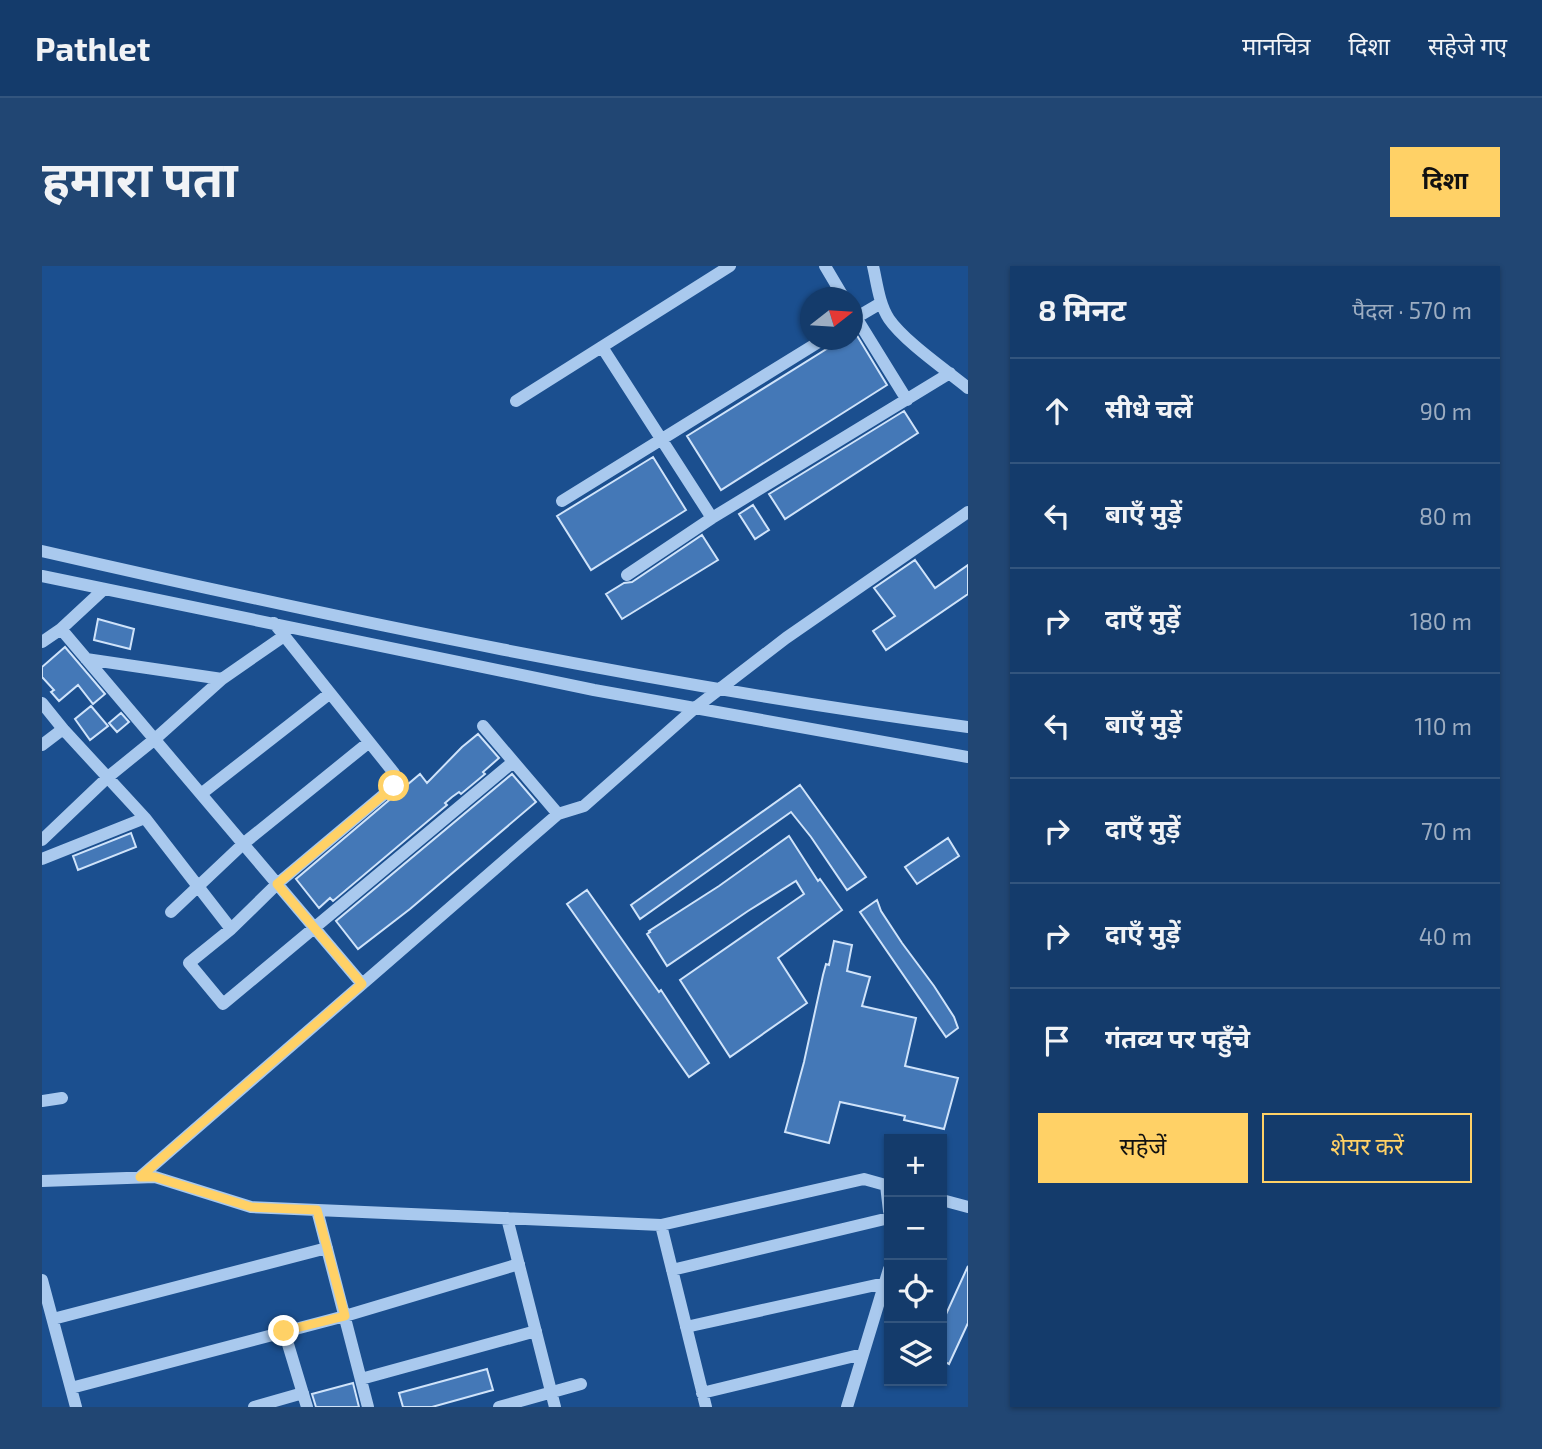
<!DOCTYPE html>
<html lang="hi">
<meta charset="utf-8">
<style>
body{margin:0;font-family:"Exo 2","Noto Sans Devanagari",sans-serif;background:#214673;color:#f1f3f6}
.controls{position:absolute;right:21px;bottom:21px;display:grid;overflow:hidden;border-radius:0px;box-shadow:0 2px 5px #0004}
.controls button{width:63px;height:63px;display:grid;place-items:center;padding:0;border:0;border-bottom:2px solid #33557e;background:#143b6b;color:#f1f3f6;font:35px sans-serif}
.compass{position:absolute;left:758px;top:21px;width:63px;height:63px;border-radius:50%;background:#143b6b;box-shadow:0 2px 5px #0004;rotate:73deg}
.stop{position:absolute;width:21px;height:21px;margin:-16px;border:5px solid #ffd166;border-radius:50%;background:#fff}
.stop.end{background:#ffd166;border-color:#fff;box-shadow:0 2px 7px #0008}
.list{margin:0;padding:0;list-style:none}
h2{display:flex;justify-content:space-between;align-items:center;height:91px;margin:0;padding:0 28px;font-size:30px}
h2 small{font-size:23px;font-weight:400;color:#9dadc1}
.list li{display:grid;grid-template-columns:46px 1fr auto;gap:21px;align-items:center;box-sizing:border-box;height:105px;padding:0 28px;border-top:2px solid #33557e}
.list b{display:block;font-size:26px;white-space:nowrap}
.list em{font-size:23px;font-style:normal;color:#9dadc1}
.actions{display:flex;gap:14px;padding:21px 28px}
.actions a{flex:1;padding:16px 0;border:2px solid #ffd166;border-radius:0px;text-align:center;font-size:24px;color:#ffd166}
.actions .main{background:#ffd166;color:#111}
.icon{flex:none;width:38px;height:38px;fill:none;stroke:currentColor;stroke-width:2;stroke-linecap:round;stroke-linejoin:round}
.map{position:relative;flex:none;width:926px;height:1141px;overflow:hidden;border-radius:0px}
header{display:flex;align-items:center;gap:42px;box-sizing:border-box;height:98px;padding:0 35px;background:#143b6b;border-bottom:2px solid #33557e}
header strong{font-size:33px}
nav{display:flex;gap:38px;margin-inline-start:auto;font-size:24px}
.intro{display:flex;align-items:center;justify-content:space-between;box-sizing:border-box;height:168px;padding:0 42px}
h1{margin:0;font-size:49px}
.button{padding:18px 32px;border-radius:0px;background:#ffd166;color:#111;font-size:24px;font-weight:700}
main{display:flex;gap:42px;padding:0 42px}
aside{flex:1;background:#143b6b;border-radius:0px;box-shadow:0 2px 5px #0004}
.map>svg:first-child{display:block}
.building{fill:#4478b7;stroke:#cfe3fa;stroke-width:2}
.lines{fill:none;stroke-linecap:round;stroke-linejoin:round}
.minor{stroke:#a9c9ee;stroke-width:12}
.route{stroke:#ffd166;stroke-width:9}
</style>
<header>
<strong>Pathlet</strong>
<nav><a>मानचित्र</a><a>दिशा</a><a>सहेजे गए</a></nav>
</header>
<div class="intro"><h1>हमारा पता</h1><a class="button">दिशा</a></div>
<main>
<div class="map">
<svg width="926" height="1141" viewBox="0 0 926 1141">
<rect width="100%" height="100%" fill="#1b4f8f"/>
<path class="building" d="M811,63l34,56 -166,105 -34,-54 154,-96h11z
M862,145l14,22 -133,86 -16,-25z
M611,191l33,53 -95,60 -34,-54z
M711,239l16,25 -14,9 -16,-25z
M660,269l16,25 -96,59 -16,-25 18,-11 8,-1z
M873,294l20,28 33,-23v29l-82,56 -13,-19 22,-15 -21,-28z
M56,353l36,10 -4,20 -36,-9z
M23,381l40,47 -12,10 -15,-19 -19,16 -8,-9 3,-2 -12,-13v-10z
M49,440l17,20 -18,14 -15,-21z
M79,447l8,9 -12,10 -8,-9z
M436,468l21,24 -16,14 2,2 -24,20 -2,-2 -7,5 -7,6 2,2 -114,96 -3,-3 -11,10 -23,-29 124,-105 7,9 35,-36z
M470,508l24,28 -126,107 -52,40 -22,-28z
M758,519l66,92 -19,13 -36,-53 -20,-25 -151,107 -9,-14z
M89,567l5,14 -58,23 -5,-14z
M747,570l29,45 2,-2 22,31 -64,48 29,45 -77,54 -50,-77 124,-86 -8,-13 -48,30 -81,55 -20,-32 3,-2 -1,-1 70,-45z
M906,572l11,18 -42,28 -12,-17z
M545,624l72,102 2,-2 48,73 -20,14 -122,-173z
M835,634l4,11 21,32 32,43 20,31 4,11 -12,9 -86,-125z
M792,675l18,4 -5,26 23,6 -8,29 54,12 -11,48 53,12 -14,51 -40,-9 1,-4 -65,-14 -11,41 -44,-11 19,-70 19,-87 3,-11 3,1z
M926,1000v57l-19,41 -7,-4v-37z
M445,1103l6,21 -61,17h-29l-4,-14z
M311,1117l6,24h-43l-4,-13z"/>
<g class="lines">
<path class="minor" d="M783,0l19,32
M831,0c4,17 6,38 16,53 15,22 57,51 79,69
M810,45l55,89
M810,54l29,-17
M560,81l110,171
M474,135l214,-135
M520,235l260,-161
M0,285c306,70 614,134 926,176
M585,309l85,-57 238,-145
M0,310l552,114 374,67
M61,324l-42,39 301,355
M0,376l19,-13
M44,393l136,20
M0,437l21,26 82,89 86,111 -42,34 34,41 290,-242
M441,460l75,88
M0,479l21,-16
M159,528l128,-100
M0,574l66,-63 47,-38 67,-60 62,-43
M0,593l103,-41
M129,646l72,-68 125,-101
M189,663l46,-45 117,-98v-13l-120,-150
M0,835l20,-3
M98,911l418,-363 26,-8 111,-98 91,-70 182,-126
M0,915l113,-4 96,30 410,18 203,-46 25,7
M844,919l3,26
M900,934l26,7
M275,944l51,197
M465,952l48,189
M619,959l45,182
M630,1004l217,-52
M0,1014l34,127
M11,1053l274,-71
M644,1061l199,-44
M242,1065l23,76
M319,1113l175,-48
M29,1122l274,-72 174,-52
M660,1127l161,-39
M212,1141l49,-14
M457,1141l82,-23
M805,1141l42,-138"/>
</g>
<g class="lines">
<path class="route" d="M242,1065l61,-15 -28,-106 -66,-3 -96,-30h-15l222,-193 -85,-100 117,-98"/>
</g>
</svg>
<div class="controls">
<button>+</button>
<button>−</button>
<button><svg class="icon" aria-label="locate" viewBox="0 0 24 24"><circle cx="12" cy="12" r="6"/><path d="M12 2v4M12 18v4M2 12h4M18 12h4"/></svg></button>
<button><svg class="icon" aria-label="layers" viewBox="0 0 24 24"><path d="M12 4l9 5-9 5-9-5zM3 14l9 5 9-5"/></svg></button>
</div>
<svg class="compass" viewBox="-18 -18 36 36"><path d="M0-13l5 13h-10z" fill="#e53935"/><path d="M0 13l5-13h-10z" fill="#9dadc1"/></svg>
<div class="stop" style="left:352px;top:520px"></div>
<div class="stop end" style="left:242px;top:1065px"></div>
</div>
<aside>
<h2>8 मिनट<small>पैदल · 570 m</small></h2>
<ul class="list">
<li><svg class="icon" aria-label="ahead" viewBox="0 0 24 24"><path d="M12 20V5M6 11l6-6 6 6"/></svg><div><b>सीधे चलें</b></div><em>90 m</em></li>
<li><svg class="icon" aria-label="left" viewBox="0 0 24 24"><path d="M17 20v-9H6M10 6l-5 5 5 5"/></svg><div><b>बाएँ मुड़ें</b></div><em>80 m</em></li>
<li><svg class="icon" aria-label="right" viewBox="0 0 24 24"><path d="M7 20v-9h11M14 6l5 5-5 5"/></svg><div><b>दाएँ मुड़ें</b></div><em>180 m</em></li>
<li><svg class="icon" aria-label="left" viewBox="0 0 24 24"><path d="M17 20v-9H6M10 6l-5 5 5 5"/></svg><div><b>बाएँ मुड़ें</b></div><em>110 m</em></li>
<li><svg class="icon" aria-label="right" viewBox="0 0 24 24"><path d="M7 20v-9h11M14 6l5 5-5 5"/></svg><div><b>दाएँ मुड़ें</b></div><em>70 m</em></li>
<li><svg class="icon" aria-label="right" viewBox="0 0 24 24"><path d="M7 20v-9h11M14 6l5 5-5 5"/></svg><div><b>दाएँ मुड़ें</b></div><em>40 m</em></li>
<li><svg class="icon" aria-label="arrive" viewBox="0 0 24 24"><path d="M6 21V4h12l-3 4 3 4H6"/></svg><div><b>गंतव्य पर पहुँचे</b></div></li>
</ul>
<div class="actions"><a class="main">सहेजें</a><a>शेयर करें</a></div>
</aside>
</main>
